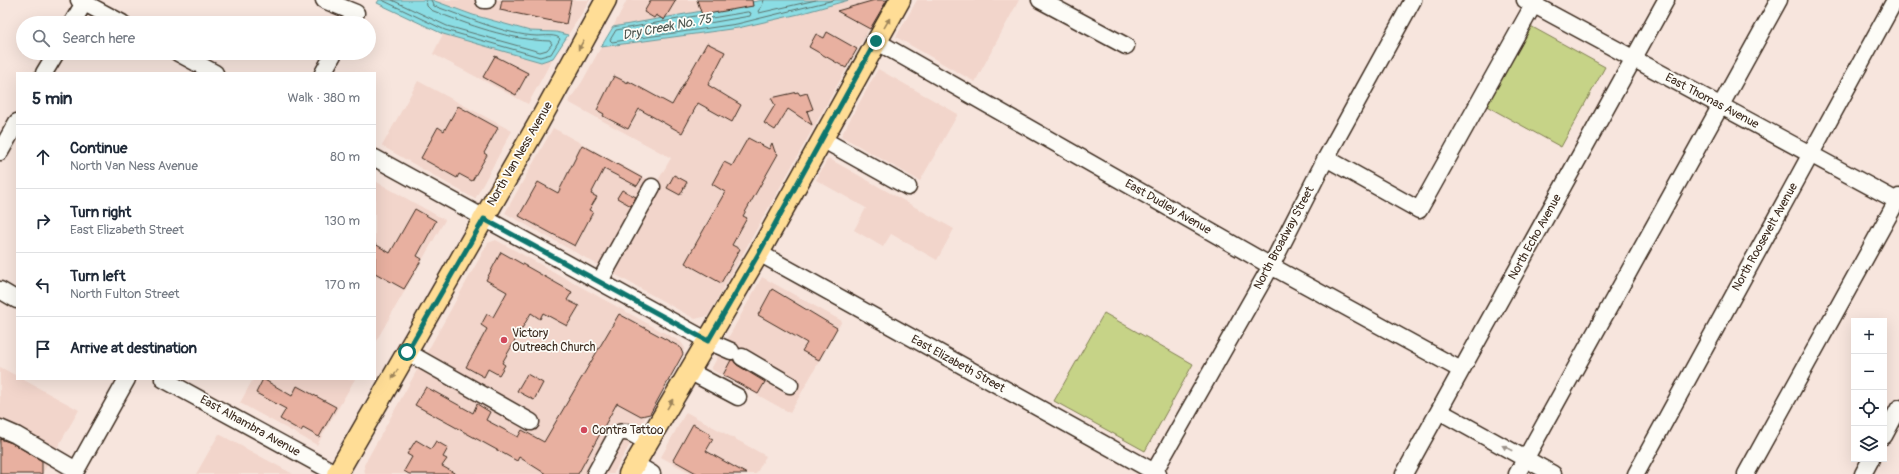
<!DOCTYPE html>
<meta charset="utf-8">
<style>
body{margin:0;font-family:Pangolin,sans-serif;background:#f6f6f7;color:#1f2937}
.controls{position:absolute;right:12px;bottom:12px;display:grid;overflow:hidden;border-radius:0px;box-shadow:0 4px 16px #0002}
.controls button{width:36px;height:36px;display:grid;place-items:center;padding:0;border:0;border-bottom:1px solid #e0e1e3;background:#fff;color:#1f2937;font:20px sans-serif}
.stop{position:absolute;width:12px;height:12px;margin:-9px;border:3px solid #0f766e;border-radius:50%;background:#fff}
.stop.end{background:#0f766e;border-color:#fff;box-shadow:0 1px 4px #0008}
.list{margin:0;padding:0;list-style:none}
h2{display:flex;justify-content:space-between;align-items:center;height:52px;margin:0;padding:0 16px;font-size:17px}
h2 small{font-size:13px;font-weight:400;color:#747a83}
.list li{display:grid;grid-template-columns:26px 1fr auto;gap:12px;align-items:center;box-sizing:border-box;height:64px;padding:0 16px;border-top:1px solid #e0e1e3}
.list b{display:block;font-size:15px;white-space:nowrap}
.list p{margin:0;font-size:13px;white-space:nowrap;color:#747a83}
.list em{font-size:13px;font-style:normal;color:#747a83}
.icon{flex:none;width:22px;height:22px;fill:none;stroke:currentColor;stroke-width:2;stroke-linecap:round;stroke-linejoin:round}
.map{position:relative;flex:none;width:1899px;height:474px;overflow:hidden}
.search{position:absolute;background:#fff;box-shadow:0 4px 16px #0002;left:16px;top:16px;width:360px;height:44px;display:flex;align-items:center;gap:10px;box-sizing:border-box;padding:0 14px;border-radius:22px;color:#747a83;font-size:15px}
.panel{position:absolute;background:#fff;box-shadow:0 4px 16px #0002;left:16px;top:72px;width:360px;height:308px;border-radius:0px}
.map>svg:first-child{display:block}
.built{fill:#f2d5cb}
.green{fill:#c6d387;stroke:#807e52}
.water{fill:#8bdde4;stroke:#6b9595}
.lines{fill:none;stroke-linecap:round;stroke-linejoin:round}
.shore{stroke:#5b726d;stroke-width:1}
.building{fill:#e8b0a0;stroke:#3b2a1e}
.minor-casing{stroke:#3b2a1e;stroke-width:19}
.major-casing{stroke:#3b2a1e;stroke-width:23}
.minor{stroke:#fdfcf7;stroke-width:16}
.major{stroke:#ffdd96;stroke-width:20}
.oneway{fill:#9d845a}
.oneway2{fill:#9c938a}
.route{stroke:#0f766e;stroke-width:5}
.poi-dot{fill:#d1495b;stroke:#fdfcf7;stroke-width:1.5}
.labels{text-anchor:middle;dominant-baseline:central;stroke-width:3.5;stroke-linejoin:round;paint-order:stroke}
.street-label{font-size:12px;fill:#3b2a1e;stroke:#fdfcf7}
.poi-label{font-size:12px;fill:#3b2a1e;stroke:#fdfcf7;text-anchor:start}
.water-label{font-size:13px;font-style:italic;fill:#4f5750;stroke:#fdfcf7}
</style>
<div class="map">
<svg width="1899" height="474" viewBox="0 0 1899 474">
<rect width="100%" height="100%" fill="#f7e5dd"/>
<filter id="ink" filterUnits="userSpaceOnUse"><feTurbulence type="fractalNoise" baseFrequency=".025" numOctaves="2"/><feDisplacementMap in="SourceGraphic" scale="8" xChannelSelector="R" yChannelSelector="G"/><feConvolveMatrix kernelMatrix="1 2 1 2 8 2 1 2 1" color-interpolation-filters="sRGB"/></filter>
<g filter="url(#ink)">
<path class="built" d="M432,0h158l-22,35 -12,-3 -26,-1 -57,-16z
M627,0h111l-3,6 -122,21z
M849,0h36l-177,316 -13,3 -190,-106 48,-85 103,56 15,-26 -103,-56 14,-20 19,-35 137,-19 61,-14z
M917,0h102l-44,82 -79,-45z
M443,34l97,28 13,-4 -25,46 -95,-50z
M878,69l80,45 -38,67 -79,-45z
M418,81l94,50 -37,68 -93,-53z
M828,158l126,71 -17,31 -46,-26 -8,13 -29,-17 12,-22 -50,-28z
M375,181l70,39 -70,123z
M496,240l185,102 4,6 -72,126h-248l-1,-9 124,-222z
M762,277l80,44 -52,92 -79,-44z
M0,367l17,9v3h5l57,31 -37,64h-42z
M253,379h102l-38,66 -77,-42z
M686,412l80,44 -10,18h-64l-31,-17z
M219,434l74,40h-97z"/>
<path class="green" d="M1525,23l80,44 -44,80 -80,-44z
M1104,313l89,51 -48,87 -91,-50z"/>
<path class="water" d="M379,0h53l41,15 57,16 26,1 12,3 -15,23 -12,4 -98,-28 -66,-31z
M763,0h86l-50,14 -61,14 -137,19 12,-20z"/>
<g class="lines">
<path class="shore" d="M382,0l63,30 95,27 11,-3 9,-15c-3,-5 -16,-3 -23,-3 -31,-1 -73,-20 -103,-30l-3,-6
M392,0l55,26 93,26 7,-2 5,-6 -2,-3c-41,-1 -81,-16 -119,-31l-4,-4 -1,-6
M764,0l-2,6 -4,5 1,2 57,-13
M748,12l3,1 -1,3 -41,7 -2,-1 1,-3z
M701,15l-85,15 -6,10 2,2 125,-18 97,-24"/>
</g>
<path class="building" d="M502,0h69l-5,24 -66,-14z
M651,0h25l-12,20 -8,-5 -2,3 -10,-6z
M697,0h55l1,6 -51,9z
M875,0h12l-17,29 -33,-18z
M827,32l30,17 -11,19 -37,-21 7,-13 8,4z
M707,43l18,9 -17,33 33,20 -9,17 -34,-19 -16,30 -43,-24 -11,20 -25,-13 1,-2 -7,-4 17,-34 14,7v-2l44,24z
M495,56l33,17 -12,22 -33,-18z
M798,92l2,3 7,-2 6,16 -6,2 5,14 -24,-16 -13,21 -11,-7 11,-18 -4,-7z
M458,106l40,22 -14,25 3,2 -15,26 -13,-7 -2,4 -36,-20 17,-31 6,4z
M748,138l21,11 3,-6 3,9 3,2 -35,62 4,2 -15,27 8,4 -19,34 -36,-20 40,-71 -13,-8 12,-22 8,4z
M582,145l60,33 -5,8 -33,-17 -13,25 6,3 -8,13 4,2 -18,34 -56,-30 19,-34 20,11z
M674,175l13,7 -7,13 -13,-7z
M622,190l14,7 -5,9 -14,-8z
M415,209l21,12 -19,35 5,3 -18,30 -29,-16v-29l15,9z
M501,252l71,40 -5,8 12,6 -12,20 -24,-13 -3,6 -9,-6 -29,50 3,2 -6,10 -11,-6 -4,8 -18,-10 21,-38 -6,-4 6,-11 6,3 14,-25 -21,-12z
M772,289l65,39 -18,32 -17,-9 5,-8 -49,-28z
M619,314l61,33 3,7 -33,60 -9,2 -24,-13 -39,71h-32l-27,-17 -2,4 -102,-56 11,-18 47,26 4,-9 13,8 -4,8 32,17 4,-7 22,12z
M731,360h2l4,5 28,17 -7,12 -35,-19z
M527,374l16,9 -9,17 -17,-9z
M263,379l29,17 5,-10 39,21 -17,30 -16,-9 -2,3 -21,-12 6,-10 -30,-16z
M693,424l17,10 -1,3 4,2 -7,12 41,23h-49l-25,-14z
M0,439l12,4 30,18v13h-42z
M416,440l15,9 5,-8 12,7 -5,9 4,2 -5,7 14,8h-47l-5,-3 8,-14 -5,-3z"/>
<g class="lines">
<g class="minor-casing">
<path id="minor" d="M79,0l43,23
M324,0l32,13
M484,0h3
M1040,0l86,46
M1525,0l374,202
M72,23l12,-20
M876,41l395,225 190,104
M178,53l37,20
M44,73l12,-20
M323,73l11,-20
M822,139l86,48
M0,152l17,-30
M375,158l333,183 23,10
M1326,158l93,52 117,-210
M759,253l399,221
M600,281l52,-94
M0,290l17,10
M407,352l124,70
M742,357l48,28
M689,371l49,26
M163,379l174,95
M1439,411l114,63
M0,428l16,7 60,35
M1884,436l15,-28
M635,464l17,10
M74,474l53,-95
M595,474l22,-40c11,-6 20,3 30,9
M1153,474l118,-208 55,-108 87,-158
M1404,474l262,-474
M1517,474l262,-474
M1636,474l259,-474
M1746,474l153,-277
M1863,474l8,-15"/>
</g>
<g class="major-casing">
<path id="major" d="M337,474l201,-350 68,-124
M629,474l130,-221 141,-253"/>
</g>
<use href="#minor" class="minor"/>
<use href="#major" class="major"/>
</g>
<defs><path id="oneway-solid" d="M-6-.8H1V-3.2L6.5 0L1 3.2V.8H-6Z"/></defs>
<g class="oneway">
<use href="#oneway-solid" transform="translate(887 23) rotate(-60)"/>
<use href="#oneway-solid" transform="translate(581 45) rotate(119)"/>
<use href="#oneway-solid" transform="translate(395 374) rotate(120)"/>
<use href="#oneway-solid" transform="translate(670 404) rotate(-60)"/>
</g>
<use class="oneway2" href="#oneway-solid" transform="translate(1507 448) rotate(-152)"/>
</g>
<g class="lines" filter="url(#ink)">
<path class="route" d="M407,352l77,-133 224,122 51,-88 117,-212"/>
</g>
<g class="poi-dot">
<circle cx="504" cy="340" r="4"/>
<circle cx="584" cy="430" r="4"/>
</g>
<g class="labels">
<g class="street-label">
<text transform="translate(1712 101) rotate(28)">East Thomas Avenue</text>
<text transform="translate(520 154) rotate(-60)">North Van Ness Avenue</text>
<text transform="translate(1168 207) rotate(30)">East Dudley Avenue</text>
<text transform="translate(1535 237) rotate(-61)">North Echo Avenue</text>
<text transform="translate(1765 237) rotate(-61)">North Roosevelt Avenue</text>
<text transform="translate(1284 238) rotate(-62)">North Broadway Street</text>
<text transform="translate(958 364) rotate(29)">East Elizabeth Street</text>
<text transform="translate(250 426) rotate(29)">East Alhambra Avenue</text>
</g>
<g class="poi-label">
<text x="512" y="333">Victory<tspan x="512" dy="14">Outreach Church</tspan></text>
<text x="592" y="430">Contra Tattoo</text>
</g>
<g class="water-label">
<text transform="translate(667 27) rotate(-11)">Dry Creek No. 75</text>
</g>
</g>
</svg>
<div class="controls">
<button>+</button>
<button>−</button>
<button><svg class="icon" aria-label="locate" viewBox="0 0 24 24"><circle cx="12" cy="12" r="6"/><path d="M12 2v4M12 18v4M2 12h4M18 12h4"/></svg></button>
<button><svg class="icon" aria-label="layers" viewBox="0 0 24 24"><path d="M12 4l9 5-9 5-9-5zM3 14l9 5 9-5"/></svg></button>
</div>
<div class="stop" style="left:407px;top:352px"></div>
<div class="stop end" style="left:876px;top:41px"></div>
<div class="search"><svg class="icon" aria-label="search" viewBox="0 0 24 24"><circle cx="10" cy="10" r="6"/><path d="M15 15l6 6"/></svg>Search here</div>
<section class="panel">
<h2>5 min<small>Walk · 380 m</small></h2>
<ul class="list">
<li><svg class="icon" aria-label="ahead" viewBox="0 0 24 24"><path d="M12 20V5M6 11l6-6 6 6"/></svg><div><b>Continue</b><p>North Van Ness Avenue</p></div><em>80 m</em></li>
<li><svg class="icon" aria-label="right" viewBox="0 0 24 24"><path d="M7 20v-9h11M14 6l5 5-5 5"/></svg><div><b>Turn right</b><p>East Elizabeth Street</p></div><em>130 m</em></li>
<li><svg class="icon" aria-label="left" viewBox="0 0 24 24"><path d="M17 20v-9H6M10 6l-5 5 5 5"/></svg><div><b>Turn left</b><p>North Fulton Street</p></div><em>170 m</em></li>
<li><svg class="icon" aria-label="arrive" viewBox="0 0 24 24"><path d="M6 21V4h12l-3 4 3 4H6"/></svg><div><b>Arrive at destination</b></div></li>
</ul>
</section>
</div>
